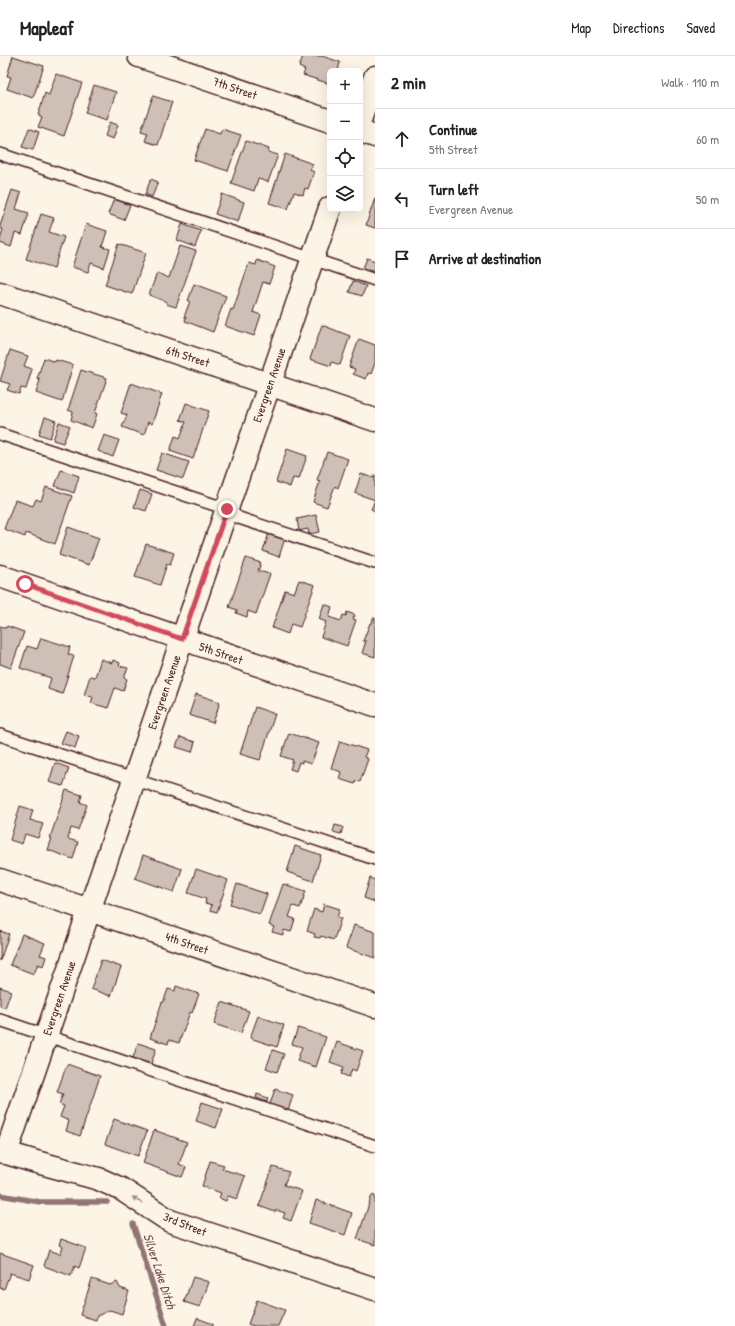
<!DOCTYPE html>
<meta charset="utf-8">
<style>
body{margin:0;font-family:"Patrick Hand",sans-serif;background:#f6f6f6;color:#222}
.controls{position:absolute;right:12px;top:12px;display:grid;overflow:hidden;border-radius:6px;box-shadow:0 4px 16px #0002}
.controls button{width:36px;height:36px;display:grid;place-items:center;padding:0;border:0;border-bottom:1px solid #e0e0e0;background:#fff;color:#222;font:20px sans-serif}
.stop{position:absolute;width:12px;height:12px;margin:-9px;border:3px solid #d1495b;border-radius:50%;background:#fff}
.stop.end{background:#d1495b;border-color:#fff;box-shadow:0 1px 4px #0008}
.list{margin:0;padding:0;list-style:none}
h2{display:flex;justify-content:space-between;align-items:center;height:52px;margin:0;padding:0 16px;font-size:17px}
h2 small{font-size:13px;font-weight:400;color:#767676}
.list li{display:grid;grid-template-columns:26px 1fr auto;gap:12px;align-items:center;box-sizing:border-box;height:60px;padding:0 16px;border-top:1px solid #e0e0e0}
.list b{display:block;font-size:15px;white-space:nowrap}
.list p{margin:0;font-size:13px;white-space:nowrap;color:#767676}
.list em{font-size:13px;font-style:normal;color:#767676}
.icon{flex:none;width:22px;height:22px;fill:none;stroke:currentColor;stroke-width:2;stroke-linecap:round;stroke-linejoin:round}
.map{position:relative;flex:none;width:375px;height:1270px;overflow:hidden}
header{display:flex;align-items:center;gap:24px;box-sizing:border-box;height:56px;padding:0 20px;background:#fff;border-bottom:1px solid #e0e0e0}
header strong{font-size:19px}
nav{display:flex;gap:22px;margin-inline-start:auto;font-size:14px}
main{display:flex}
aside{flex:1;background:#fff}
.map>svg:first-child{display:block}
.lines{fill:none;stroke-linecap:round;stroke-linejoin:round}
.stream{stroke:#917474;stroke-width:5.5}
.building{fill:#cfc0b7;stroke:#4a1f2b}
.service-casing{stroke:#4a1f2b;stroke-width:14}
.minor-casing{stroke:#4a1f2b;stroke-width:25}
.service{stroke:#fcf5e5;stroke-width:11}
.minor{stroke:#fcf5e5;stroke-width:22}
.oneway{fill:#a38a88}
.route{stroke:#d1495b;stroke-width:5}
.labels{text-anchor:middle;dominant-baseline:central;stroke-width:3;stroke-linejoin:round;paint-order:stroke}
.street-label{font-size:12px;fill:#4a1f2b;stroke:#fcf5e5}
.water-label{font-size:13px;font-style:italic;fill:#6d4950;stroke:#fcf5e5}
</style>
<header>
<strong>Mapleaf</strong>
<nav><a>Map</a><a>Directions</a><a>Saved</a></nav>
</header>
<main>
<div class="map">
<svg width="375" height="1270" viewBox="0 0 375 1270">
<rect width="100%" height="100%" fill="#fcf5e5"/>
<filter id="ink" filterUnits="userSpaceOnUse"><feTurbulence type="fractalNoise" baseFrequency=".025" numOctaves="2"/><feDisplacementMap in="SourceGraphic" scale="8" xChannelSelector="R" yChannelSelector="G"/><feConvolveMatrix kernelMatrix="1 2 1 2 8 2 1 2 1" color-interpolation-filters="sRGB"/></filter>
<g filter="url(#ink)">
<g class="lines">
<path class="stream" d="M0,1139l40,7h67
M133,1168l33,102"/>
</g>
<path class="building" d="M13,0l31,10 -11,32 -26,-9 4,-12 -4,-1z
M303,0h19l18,6 -2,9h-8v13l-27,-9 2,-5 -6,-3z
M56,18l26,9 -18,53 -26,-9 4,-10 -4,-2 7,-22 4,2z
M94,29l22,7 -9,28 -22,-7z
M153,40l19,6 -14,43 -13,-4 3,-8 -7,-2z
M110,66l8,3 -5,14 -8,-3z
M29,72l10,4 -6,18 -11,-3z
M205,73l15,5 2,-5 19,6 -13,36 -34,-11z
M246,85l23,8 -1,3 10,3 -10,27 -10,-3 -4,12 -23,-8z
M285,98l28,10 -3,6 4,2 -6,17 -3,-1 -2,7 -9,-3 -6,17 -19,-6z
M151,123l7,3 -6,15 -7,-3z
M12,134l9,3 -5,16 13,4 -7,22 -7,-2 -4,14 -11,-4v-3l3,-11 -3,-1v-2z
M222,138l22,8 -6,20 -23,-8z
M375,142v30l-9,-3z
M114,143l16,6 -6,15 -16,-6z
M41,158l13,4 -5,14 15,5 -10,31 -28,-9z
M86,168l21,7 -5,16 8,2 -6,19 -13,-5 -3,9 -16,-5z
M182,168l19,7 -6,16 -18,-7z
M119,188l27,9 -14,41 -27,-9z
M180,190l16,5 -20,56 -10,-3 1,-2 -18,-7 8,-22 12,5z
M367,202l8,3v11l-12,-4z
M257,204l18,7 -6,17 -6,-2 -10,30 8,3 -7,21 -29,-10 6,-17 2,1 16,-47 7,2z
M353,225l13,5 -4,10 -13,-4z
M194,228l32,12 -13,36 -28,-11 1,-4h-2l6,-16h-2z
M322,269l28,11 -10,29 -8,-3 -1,4 -21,-7z
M359,283l16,6v18l-4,11 -3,-1 -2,6 -13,-5 2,-5 -6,-2z
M10,294l18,6 -4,10 8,3 -6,20 -5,-1 -2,6 -12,-4 3,-6 -10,-3z
M44,302l11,4 1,-2 17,5 -11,37 -26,-9 4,-13 -3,-1z
M81,314l26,8 -12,35 2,1 -5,14 -21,-8 2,-8 -5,-2z
M131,327l31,11 -10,30 -4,-2 -4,13 -22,-8 5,-12 -6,-2z
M186,347l23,8 -16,48 -23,-8 5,-15 5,2 6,-16 -6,-2z
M45,361l11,4 -6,17 -11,-4z
M59,366l11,4 -7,17 -10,-3z
M104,379l15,5 -6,17 -15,-6z
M287,393l20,7 -8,23 -6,-1 -3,9 -14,-5z
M327,396l21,7 -10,29 -3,-2 -8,21 -14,-5 7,-21 -3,-1z
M162,397l27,9 -6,17 -27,-9z
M61,414l18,6 -5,17 -19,-7z
M361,418l13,4 1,-3v36l-4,-2 4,-9 -20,-7z
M46,431l26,9 -17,48 -29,-11 -1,4 -21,-8 11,-29 18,6 3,-7 5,2z
M140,434l12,4 -6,17 -12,-4z
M316,459l4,17 -11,2 -1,-5 -9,2 -2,-12z
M68,471l31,11 -10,27 -30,-10z
M269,477l16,5 -6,19 -16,-6z
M146,488l28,9 -4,12 -3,-1 -7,21 -25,-8z
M246,502l15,5 -3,8 12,3 -14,40 -8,-3 -1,6 -11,-4 1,-3 -8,-3z
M299,524l16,5 -15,42 -9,-3 -3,10 -16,-6 13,-38 9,3z
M324,548l8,3 -3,10 12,4 2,-6 3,1 1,-4 8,3 -2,4 3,1 -9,26 -26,-9 5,-15 -7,-3z
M373,562h2v39l-13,-4 4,-12h-3l7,-18h2z
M0,570l6,2 1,-2 17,6 -13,36 -11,-4z
M41,582l29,9 -2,7 6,2 -12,38 -14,-5 3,-11 -31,-10 7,-22 10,3z
M101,603l11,4 1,-3 7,3 -1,3 9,2 -4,10 3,1 -4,12 -8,-3 -7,20 -17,-5 2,-6 -9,-2 6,-19 5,1z
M196,638l24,8 -7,21 -24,-8z
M255,651l20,7 -15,46 -20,-6z
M66,675l13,5 -4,12 -14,-5z
M289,677l30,10 -8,21 -9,-3v2l-3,-1 -3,9 -6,-2 3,-9 -12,-4z
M180,681l15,5 -3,10 -16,-5z
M340,685l27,9 -3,7 4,2 -8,23 -4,-1 -1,3 -16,-5 2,-7 -10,-4z
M55,707l14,5 -6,18 -14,-4z
M66,734l16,5 -2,7 7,3 -9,25 -7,-2 -3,11 10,3 -5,17 -25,-9 4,-12h-2z
M20,750l13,4 -3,10 13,4 -5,14 -13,-4 -3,10 -12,-4z
M335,769l8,2 -2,7 -8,-2z
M295,790l26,9 -8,26 -26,-9z
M143,799l39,14 -8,23 -39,-14z
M196,813l32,11 -11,32 -7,-2 2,-5 -7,-2 1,-4 -18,-6z
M370,822l5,2v22l-11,-4z
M237,828l30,10 -7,20 -30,-10z
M283,828l23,7 -6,17 -7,-2 -4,11 6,2 -4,13 -7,-2 -1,5 -11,-3 2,-5 -5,-2z
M324,848l16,5 -3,8 4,1 -7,22 -13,-4 -1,2 -6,-1 1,-3 -8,-3 7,-22 8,3z
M354,869l21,7v26l-29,-10z
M0,875l9,3 -9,27z
M22,878l23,9 -5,12 6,2 -3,9 -5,-2 -4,10 -24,-9z
M101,904l20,7 -10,29 -20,-7z
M176,930l23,8 -7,19 -2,-1 -11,31 -10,-3 -1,4 -18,-6 12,-36 1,1 5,-14 7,2z
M0,931l11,4 -6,17 -5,-2z
M222,946l27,9 -8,22 -27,-9z
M258,960l26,9 -7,22 -27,-9z
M298,972l28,9 -10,30 -19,-6 5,-14 -10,-3z
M337,986l26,9 -7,20 -4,-2 -3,8 -8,-3 3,-7 -14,-5z
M138,987l18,6 -5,15 -18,-6z
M273,994l11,4 -7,18 -11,-4z
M67,1008l33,12 -20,60 -14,-5 3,-10 -9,-4 4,-11 -5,-2 4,-10 -6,-2z
M275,1033l18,6 -5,16 -18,-7z
M257,1038l11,4 -1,4 -11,-4z
M202,1046l21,7 -7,19 -20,-7z
M114,1063l33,12 -9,25 -33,-12z
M154,1074l33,12 -8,22 7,3 -4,10 -39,-14z
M210,1105l14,4 -2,4 23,7 -8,23 -9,-3 -2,5 -7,-3 2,-5 -19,-7z
M273,1111l16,5 -5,13 18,6 -11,30 -8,-3 2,-5 -9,-3 -1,2 -16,-6z
M372,1139l3,1v49l-18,-6z
M316,1144l36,13 -7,22 -36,-12z
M61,1183l25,9 -7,20 -4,-2 -4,10 -27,-10 5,-16 11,4 3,-7 -4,-2z
M0,1197l34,12 -5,14 -19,-6 -6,16 -4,-1z
M193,1221l16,5 -9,25 -16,-5z
M92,1223l18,6 7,-3 3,6 9,3 -7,23 -12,-4 -13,6 -1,4 -16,-5z
M257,1244l28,10 -7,16h-24l-6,-2z
M197,1262l16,6v2h-19z"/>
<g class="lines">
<g class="service-casing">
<path id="service" d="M0,98l375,126
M0,378l227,75 12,9 136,45
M0,679l375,124
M0,964l375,126"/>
</g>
<g class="minor-casing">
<path id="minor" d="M139,0l191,65
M360,64l15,-43
M360,75l15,5
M0,237l375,127
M0,520l375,129
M0,824l375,126
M0,1095l33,10 66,18 22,10 49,32 205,68
M6,1097l324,-945"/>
</g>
<use href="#service" class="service"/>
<use href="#minor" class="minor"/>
</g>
<defs><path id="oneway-solid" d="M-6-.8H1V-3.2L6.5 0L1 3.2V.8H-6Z"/></defs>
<use class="oneway" href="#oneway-solid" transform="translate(137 1144) rotate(-146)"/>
</g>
<g class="lines" filter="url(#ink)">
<path class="route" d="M25,528l157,55 45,-130"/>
</g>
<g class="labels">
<g class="street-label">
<text transform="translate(235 32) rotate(19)">7th Street</text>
<text transform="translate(188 300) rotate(18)">6th Street</text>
<text transform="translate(269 329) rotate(-71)">Evergreen Avenue</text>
<text transform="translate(221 597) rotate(19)">5th Street</text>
<text transform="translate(164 636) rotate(-71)">Evergreen Avenue</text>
<text transform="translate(187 887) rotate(19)">4th Street</text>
<text transform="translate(59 942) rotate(-71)">Evergreen Avenue</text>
<text transform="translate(185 1168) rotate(22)">3rd Street</text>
</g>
<g class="water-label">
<text transform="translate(160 1215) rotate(72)">Silver Lake Ditch</text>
</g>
</g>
</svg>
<div class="controls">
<button>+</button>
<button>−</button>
<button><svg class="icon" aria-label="locate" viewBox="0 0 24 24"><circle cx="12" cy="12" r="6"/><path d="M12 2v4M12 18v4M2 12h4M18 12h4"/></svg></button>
<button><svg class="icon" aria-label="layers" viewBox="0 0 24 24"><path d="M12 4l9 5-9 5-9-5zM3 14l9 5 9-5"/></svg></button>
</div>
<div class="stop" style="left:25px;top:528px"></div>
<div class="stop end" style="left:227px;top:453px"></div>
</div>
<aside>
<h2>2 min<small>Walk · 110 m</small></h2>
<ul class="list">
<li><svg class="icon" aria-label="ahead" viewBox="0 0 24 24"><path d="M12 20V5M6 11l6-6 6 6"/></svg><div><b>Continue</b><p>5th Street</p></div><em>60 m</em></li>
<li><svg class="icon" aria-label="left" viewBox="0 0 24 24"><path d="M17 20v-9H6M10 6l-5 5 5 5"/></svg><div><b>Turn left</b><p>Evergreen Avenue</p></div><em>50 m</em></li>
<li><svg class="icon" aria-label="arrive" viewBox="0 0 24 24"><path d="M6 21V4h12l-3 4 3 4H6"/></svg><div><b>Arrive at destination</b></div></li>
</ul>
</aside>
</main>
